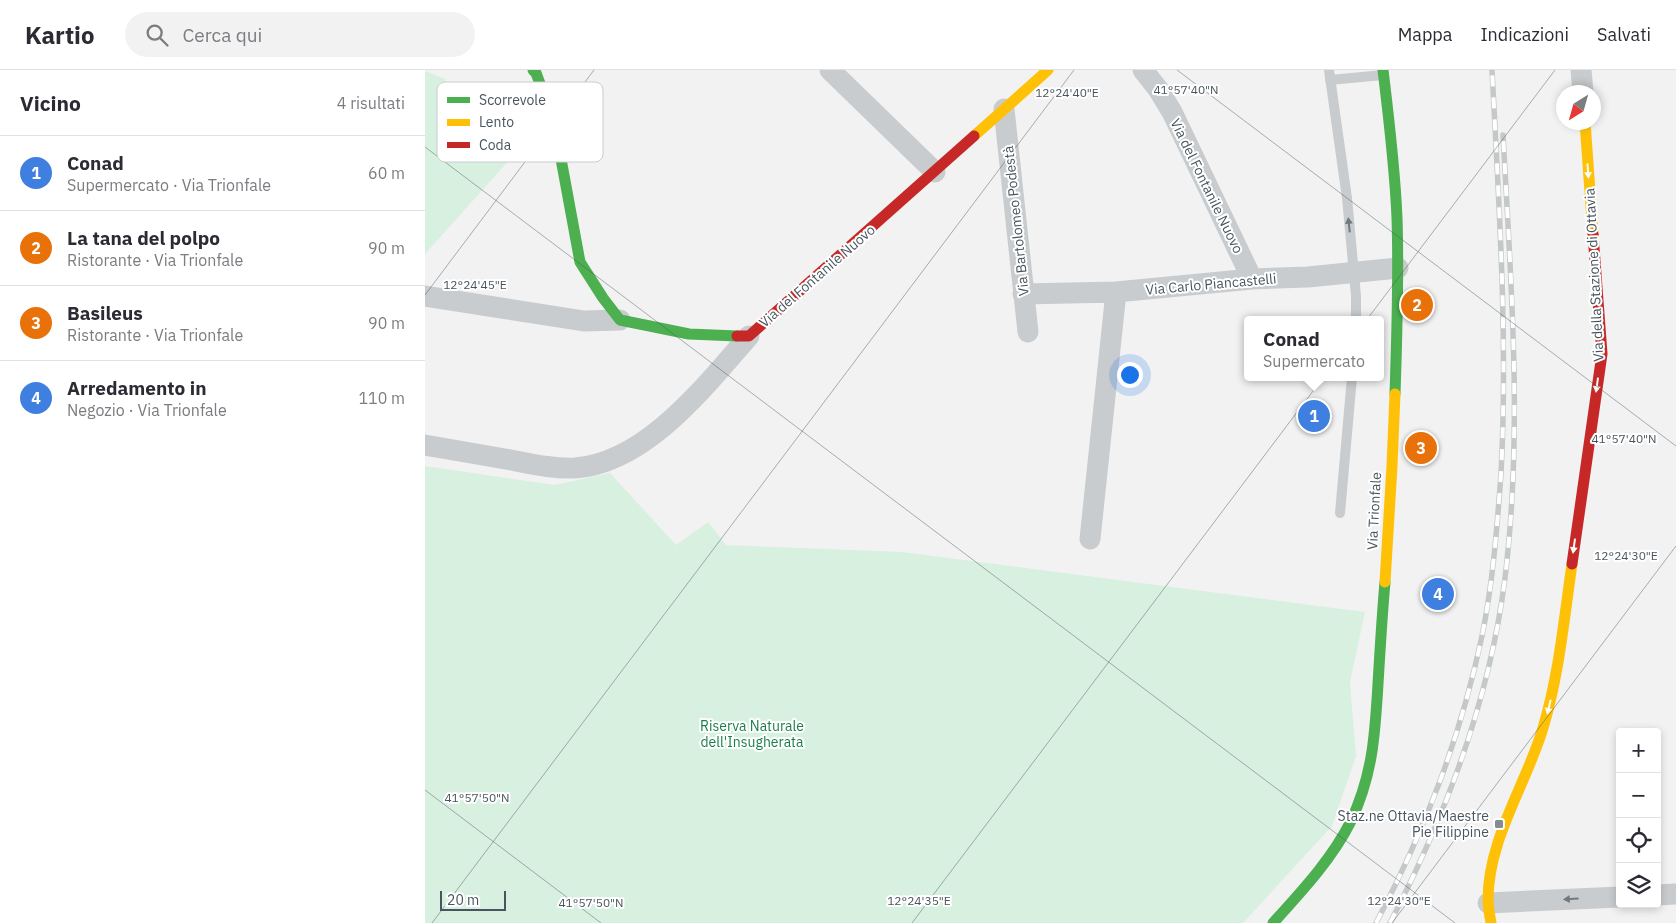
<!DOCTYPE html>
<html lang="it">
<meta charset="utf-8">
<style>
body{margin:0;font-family:"IBM Plex Sans",sans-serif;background:#f2f2f3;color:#2b2b33}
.controls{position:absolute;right:15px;bottom:15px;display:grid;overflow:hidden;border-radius:5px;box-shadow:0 2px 8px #0003}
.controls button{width:45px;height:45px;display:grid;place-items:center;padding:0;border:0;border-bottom:1px solid #e1e1e2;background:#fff;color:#2b2b33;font:25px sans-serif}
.compass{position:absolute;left:1131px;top:15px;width:45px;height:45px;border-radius:50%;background:#fff;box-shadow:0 2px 8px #0003;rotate:217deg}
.scale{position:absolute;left:15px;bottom:12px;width:66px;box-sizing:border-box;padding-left:5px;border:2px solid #49555e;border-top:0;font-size:14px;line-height:18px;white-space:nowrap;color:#49555e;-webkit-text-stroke:4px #fff;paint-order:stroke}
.you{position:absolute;left:704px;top:304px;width:18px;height:18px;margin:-12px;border:4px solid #fff;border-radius:50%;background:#1a73e8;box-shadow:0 0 0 8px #1a73e833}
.badge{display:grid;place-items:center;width:32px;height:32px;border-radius:50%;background:#111827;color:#fff;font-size:16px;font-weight:700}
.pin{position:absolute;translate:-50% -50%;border:2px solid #fff;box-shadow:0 1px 5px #0006}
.popup{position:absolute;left:819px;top:246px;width:140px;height:65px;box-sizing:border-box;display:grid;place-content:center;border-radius:5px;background:#fff;filter:drop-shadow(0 1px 4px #0005);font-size:16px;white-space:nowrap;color:#7c7c81}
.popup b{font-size:19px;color:#2b2b33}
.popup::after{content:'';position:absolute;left:50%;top:100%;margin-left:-10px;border:10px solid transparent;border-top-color:#fff}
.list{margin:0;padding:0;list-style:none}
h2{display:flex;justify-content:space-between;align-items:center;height:65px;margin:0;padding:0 20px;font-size:21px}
h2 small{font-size:16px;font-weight:400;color:#7c7c81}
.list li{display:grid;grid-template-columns:32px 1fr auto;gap:15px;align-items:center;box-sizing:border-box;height:75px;padding:0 20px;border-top:1px solid #e1e1e2}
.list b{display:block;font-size:19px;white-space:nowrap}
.list p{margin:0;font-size:16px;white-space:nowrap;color:#7c7c81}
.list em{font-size:16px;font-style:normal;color:#7c7c81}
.icon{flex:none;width:28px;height:28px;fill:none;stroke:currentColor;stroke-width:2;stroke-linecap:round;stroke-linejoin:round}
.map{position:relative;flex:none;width:1251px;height:853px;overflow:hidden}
header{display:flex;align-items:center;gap:30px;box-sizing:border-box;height:70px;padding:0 25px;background:#fff;border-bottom:1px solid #e1e1e2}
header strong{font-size:24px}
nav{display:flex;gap:28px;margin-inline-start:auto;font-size:18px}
.search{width:350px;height:45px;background:#f2f2f3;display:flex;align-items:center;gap:12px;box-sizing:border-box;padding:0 18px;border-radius:28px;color:#7c7c81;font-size:19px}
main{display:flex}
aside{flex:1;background:#fff}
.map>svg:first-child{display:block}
.green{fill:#d8f0df}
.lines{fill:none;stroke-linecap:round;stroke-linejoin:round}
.lane{stroke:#c9ccce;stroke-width:10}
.street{stroke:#c9ccce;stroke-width:21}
.fast{stroke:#4caf50;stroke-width:11}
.slow{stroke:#ffc107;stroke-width:11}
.jam{stroke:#c62828;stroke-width:11}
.rail-casing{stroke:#c5c8c9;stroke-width:5.5}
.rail{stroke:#fff;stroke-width:4;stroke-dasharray:11;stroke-linecap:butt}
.oneway{fill:#f6fbf6}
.oneway2{fill:#6f7980}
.ticks{fill:none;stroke:#49555e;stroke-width:1;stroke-opacity:0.45}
.poi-dot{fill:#848c92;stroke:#fff;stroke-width:2}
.labels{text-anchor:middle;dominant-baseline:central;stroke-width:4;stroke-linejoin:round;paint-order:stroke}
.street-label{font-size:14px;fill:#49555e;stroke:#fff}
.park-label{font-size:14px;fill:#1b7e47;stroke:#fff}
.poi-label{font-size:14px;fill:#49555e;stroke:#fff;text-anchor:end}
.key{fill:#fff;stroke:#c8cccf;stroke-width:1}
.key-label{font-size:14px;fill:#49555e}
.ticks-label{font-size:12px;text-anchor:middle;fill:#49555e;stroke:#fff;stroke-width:4;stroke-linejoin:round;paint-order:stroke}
</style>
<header>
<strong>Kartio</strong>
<div class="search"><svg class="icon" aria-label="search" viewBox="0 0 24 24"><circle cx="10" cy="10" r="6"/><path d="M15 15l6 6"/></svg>Cerca qui</div>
<nav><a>Mappa</a><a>Indicazioni</a><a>Salvati</a></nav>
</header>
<main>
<aside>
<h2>Vicino<small>4 risultati</small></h2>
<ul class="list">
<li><span class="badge" style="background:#3f7fe0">1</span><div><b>Conad</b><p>Supermercato · Via Trionfale</p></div><em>60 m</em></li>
<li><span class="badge" style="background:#e8710a">2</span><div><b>La tana del polpo</b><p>Ristorante · Via Trionfale</p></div><em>90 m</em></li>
<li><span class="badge" style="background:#e8710a">3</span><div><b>Basileus</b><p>Ristorante · Via Trionfale</p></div><em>90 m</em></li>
<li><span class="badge" style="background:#3f7fe0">4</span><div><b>Arredamento in</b><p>Negozio · Via Trionfale</p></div><em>110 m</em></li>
</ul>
</aside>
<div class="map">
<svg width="1251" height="853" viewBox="0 0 1251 853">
<rect width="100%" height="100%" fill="#f2f2f2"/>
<path class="green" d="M0,1l20,8 1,3 69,2 14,54 -104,116z
M0,396l130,19 55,-12 66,72 32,-23 18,23 176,7 463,60 -15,70 6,74 -24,70 -89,97h-818z"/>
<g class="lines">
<path class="lane" d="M904,0l18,128 9,98v24
M905,10l53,-5
M915,443l12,-136"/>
<path class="street" d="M405,0l105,102
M718,0l15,19 14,23 80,167
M1156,0l2,22
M579,39l24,223
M598,224l93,-2 136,-13 56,-2 90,-9
M0,226l159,25 36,-1
M0,375c29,5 57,10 86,15 21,4 42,9 64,8 71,-5 130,-82 174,-132
M665,469l26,-247
M1232,825l19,-1
M1063,833l132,-6"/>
<path class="fast" d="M108,0l3,3 18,48 26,141 23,36 17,22 69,14 48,2
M958,0c6,49 12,99 14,148 2,59 0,117 -2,176
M848,853c29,-32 59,-64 78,-102 22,-47 24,-87 27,-137 2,-34 4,-68 7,-102"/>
<path class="slow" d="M1160,52l8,112
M549,66l74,-66
M960,512l7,-116 3,-72
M1066,853c-1,-7 -3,-15 -3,-23 0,-61 38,-115 55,-172 16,-53 21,-109 29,-164"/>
<path class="jam" d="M312,266h12l225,-200
M1147,494l30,-210 -9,-120"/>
<g class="rail-casing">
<path id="rail" d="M951,853c49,-93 84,-184 106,-287 11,-54 15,-108 19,-162 7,-135 -2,-269 -9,-404
M965,853c56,-108 100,-224 115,-345 18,-147 6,-296 -2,-443"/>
</g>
<use href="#rail" class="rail"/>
</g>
<defs><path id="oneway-solid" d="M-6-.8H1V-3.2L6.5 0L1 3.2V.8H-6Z" transform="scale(1.25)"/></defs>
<g class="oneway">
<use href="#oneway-solid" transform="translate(1163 101) rotate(86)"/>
<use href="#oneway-solid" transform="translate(1172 315) rotate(98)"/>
<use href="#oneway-solid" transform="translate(1149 476) rotate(98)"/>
<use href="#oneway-solid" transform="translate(1124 637) rotate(103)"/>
</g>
<g class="oneway2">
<use href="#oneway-solid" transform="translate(924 155) rotate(-96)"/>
<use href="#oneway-solid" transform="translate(1146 829) rotate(177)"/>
</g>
<path class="ticks" d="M752,0l499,376M0,77l1030,776M0,225l169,-225M0,720l176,133M7,853l642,-853M487,853l643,-853M967,853l284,-377"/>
<rect class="poi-dot" x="1069" y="749" width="10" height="10" rx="2.5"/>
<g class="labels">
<g class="street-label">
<text transform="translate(782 116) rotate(64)">Via del Fontanile Nuovo</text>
<text transform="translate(591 151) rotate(-96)">Via Bartolomeo Podestà</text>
<text transform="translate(1169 205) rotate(-93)">Via della Stazione di Ottavia</text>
<text transform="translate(392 206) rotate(-41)">Via del Fontanile Nuovo</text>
<text transform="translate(786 214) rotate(-5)">Via Carlo Piancastelli</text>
<text transform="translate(949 441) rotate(-87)">Via Trionfale</text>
</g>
<g class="park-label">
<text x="327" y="656">Riserva Naturale<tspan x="327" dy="16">dell'Insugherata</tspan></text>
</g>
<g class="poi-label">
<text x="1064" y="746">Staz.ne Ottavia/Maestre<tspan x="1064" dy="16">Pie Filippine</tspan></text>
</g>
</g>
<rect x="12" y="12" width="166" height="80" rx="8" class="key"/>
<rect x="22" y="27" width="23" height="6" fill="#4caf50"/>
<rect x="22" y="49" width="23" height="7" fill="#ffc107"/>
<rect x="22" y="72" width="23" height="6" fill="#c62828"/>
<g class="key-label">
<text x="54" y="35">Scorrevole</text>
<text x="54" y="57">Lento</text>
<text x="54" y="80">Coda</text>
</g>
<g class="ticks-label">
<text x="761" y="24">41°57'40"N</text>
<text x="642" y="27">12°24'40"E</text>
<text x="50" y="219">12°24'45"E</text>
<text x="1199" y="373">41°57'40"N</text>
<text x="1201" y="490">12°24'30"E</text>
<text x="52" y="732">41°57'50"N</text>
<text x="494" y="835">12°24'35"E</text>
<text x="974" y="835">12°24'30"E</text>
<text x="166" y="837">41°57'50"N</text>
</g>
</svg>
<div class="controls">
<button>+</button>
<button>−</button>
<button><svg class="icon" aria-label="locate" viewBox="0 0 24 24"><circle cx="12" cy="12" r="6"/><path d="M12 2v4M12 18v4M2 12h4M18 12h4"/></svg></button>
<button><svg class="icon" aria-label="layers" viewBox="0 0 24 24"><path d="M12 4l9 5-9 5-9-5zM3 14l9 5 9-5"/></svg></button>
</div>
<svg class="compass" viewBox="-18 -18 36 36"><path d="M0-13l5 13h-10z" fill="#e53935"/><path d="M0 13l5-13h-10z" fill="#7c7c81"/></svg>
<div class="scale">20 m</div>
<div class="you"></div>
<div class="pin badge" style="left:889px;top:346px;background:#3f7fe0">1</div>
<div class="popup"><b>Conad</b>Supermercato</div>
<div class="pin badge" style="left:992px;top:235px;background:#e8710a">2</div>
<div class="pin badge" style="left:996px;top:378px;background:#e8710a">3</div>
<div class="pin badge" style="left:1013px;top:524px;background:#3f7fe0">4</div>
</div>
</main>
